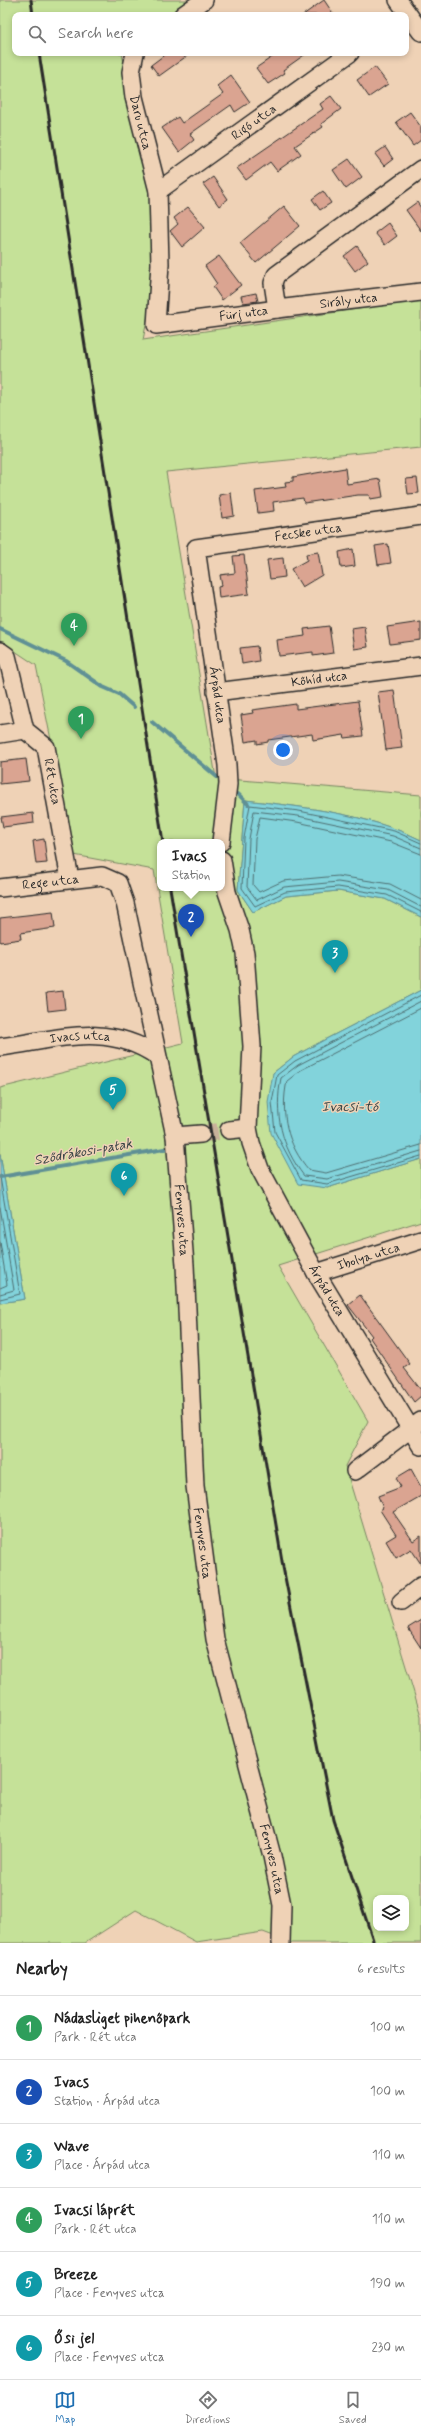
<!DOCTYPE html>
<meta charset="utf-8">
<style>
body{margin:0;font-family:Mynerve,sans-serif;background:#f2f2f2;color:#222}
.controls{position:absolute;right:12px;bottom:12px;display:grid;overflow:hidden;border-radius:8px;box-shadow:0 2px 6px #0003}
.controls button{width:36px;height:36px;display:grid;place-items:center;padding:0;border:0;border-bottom:1px solid #e0e0e0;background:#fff;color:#222;font:20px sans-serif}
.you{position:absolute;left:283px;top:750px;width:14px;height:14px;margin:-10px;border:3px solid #fff;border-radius:50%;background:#1a73e8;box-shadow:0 0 0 6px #1a73e833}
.badge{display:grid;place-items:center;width:26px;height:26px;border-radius:50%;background:#1f6fb2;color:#fff;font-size:13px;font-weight:700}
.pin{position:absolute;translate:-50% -33px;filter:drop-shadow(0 1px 2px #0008)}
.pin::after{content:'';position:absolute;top:21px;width:14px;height:12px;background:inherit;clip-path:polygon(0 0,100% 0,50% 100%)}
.popup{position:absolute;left:157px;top:839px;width:68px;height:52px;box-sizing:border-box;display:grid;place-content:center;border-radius:8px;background:#fff;filter:drop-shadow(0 1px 3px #0005);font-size:13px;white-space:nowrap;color:#767676}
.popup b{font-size:15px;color:#222}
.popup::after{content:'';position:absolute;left:50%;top:100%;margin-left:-8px;border:8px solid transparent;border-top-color:#fff}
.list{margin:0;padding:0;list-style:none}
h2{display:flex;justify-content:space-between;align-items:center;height:52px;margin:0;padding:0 16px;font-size:17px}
h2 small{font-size:13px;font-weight:400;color:#767676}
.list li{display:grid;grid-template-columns:26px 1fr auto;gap:12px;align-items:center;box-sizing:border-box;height:64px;padding:0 16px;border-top:1px solid #e0e0e0}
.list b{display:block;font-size:15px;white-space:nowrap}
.list p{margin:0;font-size:13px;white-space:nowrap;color:#767676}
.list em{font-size:13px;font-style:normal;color:#767676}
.icon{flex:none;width:22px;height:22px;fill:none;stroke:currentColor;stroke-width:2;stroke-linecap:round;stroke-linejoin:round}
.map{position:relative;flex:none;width:421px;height:1943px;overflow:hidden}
.search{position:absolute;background:#fff;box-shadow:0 2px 6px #0003;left:12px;right:12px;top:12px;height:44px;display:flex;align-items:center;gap:10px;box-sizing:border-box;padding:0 14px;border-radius:8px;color:#767676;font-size:15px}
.sheet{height:436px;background:#fff}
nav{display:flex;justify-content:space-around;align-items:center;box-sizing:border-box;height:56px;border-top:1px solid #e0e0e0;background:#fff;font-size:11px;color:#767676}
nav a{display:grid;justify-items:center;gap:2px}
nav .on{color:#1f6fb2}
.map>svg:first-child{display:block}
.green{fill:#c5e198;stroke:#788662;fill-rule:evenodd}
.water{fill:#82d3db;stroke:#5f9095}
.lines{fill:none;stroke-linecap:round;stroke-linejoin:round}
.shore{stroke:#4e6e71;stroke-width:1}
.stream{stroke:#5f9095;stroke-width:4}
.building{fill:#daa491;stroke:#2b2b2b}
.minor-tunnel{stroke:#c8b19a;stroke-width:17;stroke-dasharray:17 8;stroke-linecap:butt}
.minor-casing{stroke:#2b2b2b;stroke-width:20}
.minor{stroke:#efd2b6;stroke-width:17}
.rail{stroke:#2b2b2b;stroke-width:3}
.labels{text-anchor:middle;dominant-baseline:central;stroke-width:3;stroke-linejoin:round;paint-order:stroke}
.street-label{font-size:13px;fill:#2b2b2b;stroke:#efd2b6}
.water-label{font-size:14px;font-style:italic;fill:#384445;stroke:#efd2b6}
</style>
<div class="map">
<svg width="421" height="1943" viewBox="0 0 421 1943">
<rect width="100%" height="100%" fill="#efd2b6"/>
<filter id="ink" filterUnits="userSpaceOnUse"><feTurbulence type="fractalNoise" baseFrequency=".025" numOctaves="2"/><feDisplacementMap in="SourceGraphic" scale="8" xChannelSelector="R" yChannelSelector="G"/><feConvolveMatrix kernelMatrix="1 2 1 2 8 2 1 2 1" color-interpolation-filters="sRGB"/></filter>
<g filter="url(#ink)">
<path class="green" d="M0,0h189l-19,15h-155v38h107l29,146 2,91 -10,50 278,-40v147l-255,25 50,306 205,17v45c-53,-26 -117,-33 -176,-40l-7,90 15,22 33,-16 52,-5 47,8 36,18v73l-95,49 -33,18 -20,16 54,115 94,-29v62l-143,45 90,155 -23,45 76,250v227h-129l-29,-11 -67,10 -60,-32 -51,33h-85v-640l25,-4 -25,-145v-66l183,-45 -29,-173 -80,-15 -38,-190 -36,-24zM160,842h62v46h-62zM376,1898h30v30h-30z"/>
<path class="water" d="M245,800c59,7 123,14 176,40v77l-36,-18 -47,-8 -52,5 -33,16 -15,-22z
M421,990v169l-94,29 -29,-4 -27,-51 -3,-31 5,-29 20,-16 33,-18z
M0,1154l25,145 -25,4z"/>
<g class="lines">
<path class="shore" d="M421,843l-27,-12 -95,-20 -49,-6 -6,33 -2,50 13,18 30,-14 53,-5 49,8 34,17
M421,848l-28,-12 -95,-20 -44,-5 -5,28 -2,48 10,13 27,-13 54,-5 50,8 33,17
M421,854l-30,-12 -94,-20 -37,-5 -5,22 -2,46 6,7 24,-11 55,-5 52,8 31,16
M421,995l-126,66 -18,14 -5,27 3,30 26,48 26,4 94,-28
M421,1001l-123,64 -17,13c-7,36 0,68 23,98l23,3 94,-28
M421,1008l-120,62 -14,11c-7,32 0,64 22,89l17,3 95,-28
M0,1177l20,117 -20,5
M0,1207l14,83 -14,4
M0,1242l7,43 -7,3"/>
<path class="stream" d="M0,629l66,32 37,26 16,7 15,13
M152,722l65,55
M238,794l10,10
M0,1177l170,-29"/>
</g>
<path class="building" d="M324,0l10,15h-31z
M167,53h24l-32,23 -8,-11z
M278,53h29l-24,17 2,3 -17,11 -12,-16z
M375,67l13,17 -19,13 -12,-17z
M231,75l19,27 -15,10 -4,-7 -41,29 4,6 -15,12 -17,-24 16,-11 4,6 41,-29 -6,-8z
M331,96l10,13 -20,15 2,3 -28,19 6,8 -24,17 -7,-9 -24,18 -9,-12 86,-59 -3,-5z
M410,112l11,15v13l-8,6 -17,-24z
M385,147l8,12 -9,7 -9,-12z
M349,159l13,18 -16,12 -13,-19z
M213,177l15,22 -9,7 -16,-22z
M323,191l8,12 -11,7 -8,-11z
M417,202l4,6v23l-15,-21z
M284,206l16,20 -44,37 -16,-20z
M188,207l17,20 -23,20 -12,-16 8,-7 -4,-6z
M388,223l9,13 -12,9 -10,-12z
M357,246l11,15 -13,10 -11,-15z
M219,256l22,29 -19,15 -9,-13 4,-3 -12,-18z
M256,293l2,8 -15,2 -2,-7z
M345,468l2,16 33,-5 3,18 -13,2 -1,-4h-11l-54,8 -1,-5 -30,4 1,9 -16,2 -3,-22 31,-4 -1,-5 8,-1v-4z
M417,478l2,15 -11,1 -2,-15z
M231,493l3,23 -12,2 -3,-23z
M388,544l3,19 -13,2 -3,-19z
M353,549l2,17 -14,2 -2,-16z
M318,552l4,23 -20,12 -11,-18 16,-9 -1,-6z
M244,555l5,39 -30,4 -1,-11 4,-1 -2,-11 15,-2 -2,-17z
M283,558l2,19 -15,2 -3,-19z
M421,622v18l-31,4 -3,-17z
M329,626l4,27 -20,3v-4l-34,4 -2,-16 28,-4 -1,-7z
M365,627l3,20 -14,2 -3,-20z
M257,646l2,15 -17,3 -2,-16z
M394,690l8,58 -16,2 -8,-58z
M358,701l5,35 -18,2 -1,-3 -31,5 -1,-6 -44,6v2l-11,2v-4l-12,2 -4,-27 12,-2 -1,-3 44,-6v5z
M26,759l3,22 -29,3v-22z
M33,813l1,10 -31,4 -2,-10z
M44,839l3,24 -11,1 -3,-23z
M53,912l2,16 -35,5 1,6 -21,3v-24z
M63,991l2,18 -17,2 -2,-18z
M360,1295l50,69 -6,4 17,22v6l-7,6 -44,-64 2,-2 -24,-31z
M411,1469l10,18v9l-28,16 20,29 8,-5v28l-10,-15 -15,9 -10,-17 10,-6 -16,-25 3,-2 -5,-12 23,-9 -5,-9z
M421,1620v28l-13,-20z"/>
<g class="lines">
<path class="minor-tunnel" d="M201,1134l28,-4"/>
<g class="minor-casing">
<g id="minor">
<path d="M398,0l23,32"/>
<path d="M183,15l21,-15"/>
<path id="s1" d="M135,53l-4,19 3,25 24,94 2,73 -4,61 121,-16 -4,-26 3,-8 145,-106"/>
<path id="s2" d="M158,191l192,-138"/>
<path id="s3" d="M277,309l144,-17"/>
<path id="s4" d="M0,651l7,5 18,74 21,17 24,132"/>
<path id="s5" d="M216,692l205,-26"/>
<path d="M0,734l25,-4"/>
<path id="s6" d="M221,842l7,-58 -1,-19 -31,-217 225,-32"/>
<path id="s7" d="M222,860l5,32 13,38 5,23 7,93 -4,82 3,15 9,26 56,104 105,173"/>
<path id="s8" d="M0,888l102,-12 16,7 7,20 50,233 10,129 10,221 20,153 57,217 10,49 -1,38"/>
<path id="s9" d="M0,1047c56,-7 107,-26 157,9"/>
<path d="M229,1130l19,-2"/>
<path d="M175,1136l26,-2"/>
<path id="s10" d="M316,1273l105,-33"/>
<path d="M355,1471l66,-50"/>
<path d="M401,1602l20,-16"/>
</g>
</g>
<use href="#minor" class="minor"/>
<path class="rail" d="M31,0l2,15
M39,53l124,789
M170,888l113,679 50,253 41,123"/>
</g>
</g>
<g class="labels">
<g class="street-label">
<text stroke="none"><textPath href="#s1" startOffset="71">Daru utca</textPath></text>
<text stroke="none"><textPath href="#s2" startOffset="118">Rigó utca</textPath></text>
<text stroke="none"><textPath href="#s3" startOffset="72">Sirály utca</textPath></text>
<text stroke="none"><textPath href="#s1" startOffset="364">Fürj utca</textPath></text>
<text stroke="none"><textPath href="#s6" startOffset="410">Fecske utca</textPath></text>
<text stroke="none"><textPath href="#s5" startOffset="104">Kőhíd utca</textPath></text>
<text transform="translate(217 695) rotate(82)">Árpád utca</text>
<text stroke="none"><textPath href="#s4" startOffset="147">Rét utca</textPath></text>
<text stroke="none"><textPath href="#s8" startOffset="51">Rege utca</textPath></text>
<text stroke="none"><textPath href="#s9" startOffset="81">Ivacs utca</textPath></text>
<text stroke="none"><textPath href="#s8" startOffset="464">Fenyves utca</textPath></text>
<text stroke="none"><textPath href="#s10" startOffset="55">Ibolya utca</textPath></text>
<text stroke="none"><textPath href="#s7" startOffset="453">Árpád utca</textPath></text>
<text stroke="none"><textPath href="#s8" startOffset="788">Fenyves utca</textPath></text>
<text stroke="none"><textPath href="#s8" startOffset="1112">Fenyves utca</textPath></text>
</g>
<g class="water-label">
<text x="350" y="1107">Ivacsi-tó</text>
<text transform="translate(83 1152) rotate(-10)">Sződrákosi-patak</text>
</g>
</g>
</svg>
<div class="controls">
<button><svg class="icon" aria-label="layers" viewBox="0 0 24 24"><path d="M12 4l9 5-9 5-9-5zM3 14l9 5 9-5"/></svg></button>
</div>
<div class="you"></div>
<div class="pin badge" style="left:81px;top:739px;background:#2e9e5b">1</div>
<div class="pin badge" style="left:191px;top:937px;background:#1a4fb4">2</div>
<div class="popup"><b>Ivacs</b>Station</div>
<div class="pin badge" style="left:335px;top:973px;background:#0f9aa8">3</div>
<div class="pin badge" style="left:74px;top:646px;background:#2e9e5b">4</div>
<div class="pin badge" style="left:113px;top:1110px;background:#0f9aa8">5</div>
<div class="pin badge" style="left:124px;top:1196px;background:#0f9aa8">6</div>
<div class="search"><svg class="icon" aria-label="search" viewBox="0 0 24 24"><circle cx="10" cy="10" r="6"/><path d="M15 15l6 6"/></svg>Search here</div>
</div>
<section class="sheet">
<h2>Nearby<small>6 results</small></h2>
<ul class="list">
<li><span class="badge" style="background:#2e9e5b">1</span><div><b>Nádasliget pihenőpark</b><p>Park · Rét utca</p></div><em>100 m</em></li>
<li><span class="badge" style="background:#1a4fb4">2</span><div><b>Ivacs</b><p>Station · Árpád utca</p></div><em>100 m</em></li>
<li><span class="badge" style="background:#0f9aa8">3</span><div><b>Wave</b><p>Place · Árpád utca</p></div><em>110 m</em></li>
<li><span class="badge" style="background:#2e9e5b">4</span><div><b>Ivacsi láprét</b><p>Park · Rét utca</p></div><em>110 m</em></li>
<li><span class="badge" style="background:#0f9aa8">5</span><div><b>Breeze</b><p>Place · Fenyves utca</p></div><em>190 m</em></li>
<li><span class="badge" style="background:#0f9aa8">6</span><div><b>Ősi jel</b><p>Place · Fenyves utca</p></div><em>230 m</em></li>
</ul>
</section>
<nav>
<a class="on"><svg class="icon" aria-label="map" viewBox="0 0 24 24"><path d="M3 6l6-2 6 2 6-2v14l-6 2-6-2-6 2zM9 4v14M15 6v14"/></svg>Map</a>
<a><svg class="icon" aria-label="directions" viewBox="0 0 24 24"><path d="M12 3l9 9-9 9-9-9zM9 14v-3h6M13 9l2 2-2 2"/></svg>Directions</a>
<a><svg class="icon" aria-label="saved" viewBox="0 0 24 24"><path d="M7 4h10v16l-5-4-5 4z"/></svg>Saved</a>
</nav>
